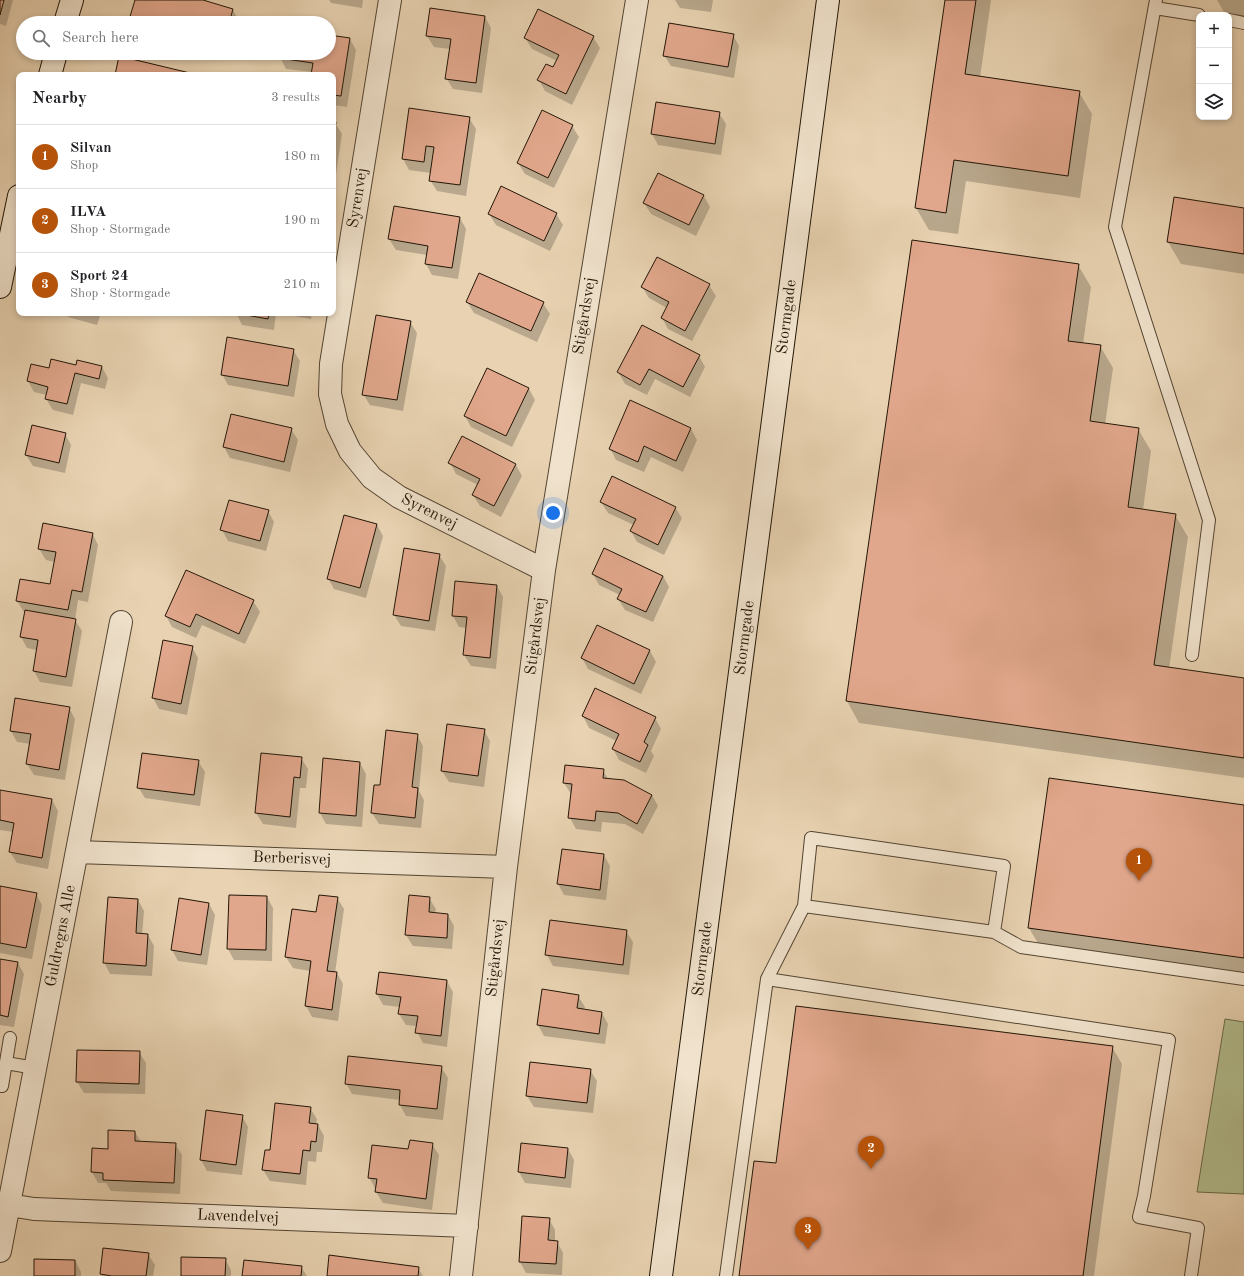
<!DOCTYPE html>
<meta charset="utf-8">
<style>
body{margin:0;font-family:"Old Standard TT",serif;background:#f6f6f6;color:#202124}
.controls{position:absolute;right:12px;top:12px;display:grid;overflow:hidden;border-radius:8px;box-shadow:0 2px 6px #0003}
.controls button{width:36px;height:36px;display:grid;place-items:center;padding:0;border:0;border-bottom:1px solid #e0e0e0;background:#fff;color:#202124;font:20px sans-serif}
.you{position:absolute;left:553px;top:513px;width:14px;height:14px;margin:-10px;border:3px solid #fff;border-radius:50%;background:#1a73e8;box-shadow:0 0 0 6px #1a73e833}
.badge{display:grid;place-items:center;width:26px;height:26px;border-radius:50%;background:#b45309;color:#fff;font-size:13px;font-weight:700}
.pin{position:absolute;translate:-50% -33px;filter:drop-shadow(0 1px 2px #0008)}
.pin::after{content:'';position:absolute;top:21px;width:14px;height:12px;background:inherit;clip-path:polygon(0 0,100% 0,50% 100%)}
.list{margin:0;padding:0;list-style:none}
h2{display:flex;justify-content:space-between;align-items:center;height:52px;margin:0;padding:0 16px;font-size:17px}
h2 small{font-size:13px;font-weight:400;color:#757577}
.list li{display:grid;grid-template-columns:26px 1fr auto;gap:12px;align-items:center;box-sizing:border-box;height:64px;padding:0 16px;border-top:1px solid #e0e0e0}
.list b{display:block;font-size:15px;white-space:nowrap}
.list p{margin:0;font-size:13px;white-space:nowrap;color:#757577}
.list em{font-size:13px;font-style:normal;color:#757577}
.icon{flex:none;width:22px;height:22px;fill:none;stroke:currentColor;stroke-width:2;stroke-linecap:round;stroke-linejoin:round}
.map{position:relative;flex:none;width:1244px;height:1276px;overflow:hidden}
.search{position:absolute;background:#fff;box-shadow:0 2px 6px #0003;left:16px;top:16px;width:320px;height:44px;display:flex;align-items:center;gap:10px;box-sizing:border-box;padding:0 14px;border-radius:22px;color:#757577;font-size:15px}
.panel{position:absolute;background:#fff;box-shadow:0 2px 6px #0003;left:16px;top:72px;width:320px;height:244px;border-radius:8px}
.map>svg:first-child{display:block}
.green{fill:#b3bd8e;stroke:#6a6a4a}
.shadow{fill:#0003}
.building{fill:#e1a78c;stroke:#221607}
.lines{fill:none;stroke-linecap:round;stroke-linejoin:round}
.lane-casing{stroke:#544532;stroke-width:14}
.street-casing{stroke:#544532;stroke-width:24}
.secondary-casing{stroke:#221607;stroke-width:24}
.lane{stroke:#f0e2cc;stroke-width:12}
.street{stroke:#f0e2cc;stroke-width:22}
.secondary{stroke:#f0e2cc;stroke-width:22}
.labels{text-anchor:middle;dominant-baseline:central;stroke-width:3;stroke-linejoin:round;paint-order:stroke}
.street-label{font-size:16px;fill:#221607;stroke:#f0e2cc}
</style>
<div class="map">
<svg width="1244" height="1276" viewBox="0 0 1244 1276">
<rect width="100%" height="100%" fill="#e8d2b1"/>
<filter id="stains"><feTurbulence type="fractalNoise" baseFrequency=".005" numOctaves="4"/><feColorMatrix values="0 0 0 0 .2 0 0 0 0 .09 0 0 0 0 .02 0 0 0 .5 -.17"/></filter>
<radialGradient id="worn" r=".72"><stop offset=".6" stop-color="#630" stop-opacity="0"/><stop offset="1" stop-color="#630" stop-opacity=".3"/></radialGradient>
<path class="green" d="M1225,1019l19,3v172l-47,-2z"/>
<path class="shadow" d="M0,0h13l-7,26 -6,-2z
M136,0h64l33,10 6,11 -1,2h-109z
M329,0h34l-1,8 -31,-5z
M675,0h38l-2,12 -31,-4z
M946,0h45l-11,78 99,14 13,22 -12,84 -114,-17 -8,53 -29,-4 -13,-22z
M1217,0h27v17l-19,-3z
M485,17l6,11 -9,65 -29,-4 -7,-11 4,-29 -16,-2 -7,-11z
M733,35l6,11 -5,32 -63,-12 -7,-11z
M329,36l21,3 6,11 -9,57 -14,-2v-30h-21l1,-3 -27,-3 -6,-12 1,-4h48z
M593,37l7,11 -28,57 -27,-14 -6,-11 15,-12 3,-7 -25,-12 -7,-11z
M207,53h21l-2,6z
M719,113l7,11 -5,31 -63,-10 -6,-11z
M469,118l7,11 -10,67 -29,-5 -7,-11 1,-7 -22,-3 -6,-11z
M333,123h2l7,11 -8,54z
M572,126l7,11 -25,51 -29,-14 -7,-11z
M704,196l6,11 -14,29 -45,-22 -7,-11z
M1244,209v65l-63,-10 -13,-22z
M489,214h67l7,11 -13,26 -54,-26z
M460,218l6,11 -8,50 -26,-4 -6,-11 1,-9 -31,-5 -7,-11z
M912,241l166,24 13,22 -8,57 17,2 13,22 -8,57 33,4 13,22 -8,59 32,5 13,22 -19,132 75,10v99l-385,-55 -12,-22z
M709,285l7,11 -24,45 -24,-12 -6,-11 5,-10 -18,-10 -7,-11z
M467,302l76,1 7,11 -13,28 -63,-29z
M65,313h36l-4,12 -29,-8z
M236,313h40l-2,17 -32,-5z
M277,313h35l-1,6z
M410,322l7,11 -14,78 -33,-6 -7,-11z
M293,350l7,11 -6,36 -66,-12 -6,-11z
M699,356l6,11 -15,30 -35,-18 -8,16 -22,-11 -7,-12z
M76,366l26,1 6,11 -3,11 -24,-6 -8,32 -20,-5 -7,-11 1,-4 -13,-3 -6,-11 22,-12z
M488,369l41,20 6,11 -23,47 -41,-20 -6,-11z
M631,402l60,27 6,11 -14,32 -32,-15 -7,15 -28,-12 -6,-12z
M291,429l7,11 -8,32 -60,-14 -6,-11z
M65,434l6,11 -6,28 -32,-7 -7,-11z
M463,438l53,27 6,11 -21,41 -21,-11 -7,-11 5,-10 -22,-11 -6,-11z
M601,502l74,5 7,11 -18,37 -27,-13 -6,-11 3,-6 -26,-12z
M268,511l6,11 -8,29 -38,-10 -6,-11z
M377,525l6,11 -17,62 -32,-9 -6,-11z
M92,533l6,12 -10,57 -10,-2 -3,20 7,11 -10,56 -32,-5 -6,-11 3,-21 -10,-2 -6,-11 4,-25h-1l-7,-11 34,-16 4,-23 -9,-2 -7,-11z
M439,555l7,11 -11,65 -34,-5 -7,-11z
M593,574l70,2 6,11 -16,35 -28,-12 -7,-11 2,-4 -21,-10z
M497,586l6,11 -7,72 -25,-3 -7,-11 3,-27 -8,-1 -6,-11z
M253,601l7,11 -15,32 -43,-19 -6,13 -24,-11 -6,-11z
M597,626l53,25 6,11 -15,32 -53,-25 -6,-11z
M192,647l6,11 -11,57 -28,-6 -6,-11z
M595,690l60,28 6,11 -10,22 3,5 -8,17 -27,-13 -6,-11 4,-8 -28,-13 -6,-12z
M69,708l6,11 -10,61 -31,-5 -7,-11 4,-20 -14,-2 -6,-11z
M484,730l6,11 -6,46 -35,-5 -7,-11z
M417,735l6,11 -4,45 5,9 -3,28 -42,-4 -7,-11 9,-26z
M262,754l39,4 7,11 -2,19h-6l-4,40 -33,-4 -7,-11z
M198,761l7,11 -5,34 -55,-8 -7,-11z
M360,763l6,11 -4,53 -36,-3 -6,-11z
M603,770l5,9 44,16 6,11 -15,28 -18,-10 -23,-2 -1,10 -25,-3 -6,-11 2,-24h-1l-7,-11z
M0,791l52,9 6,11 -10,58 -31,-6 -7,-11 4,-20 -14,-2z
M1244,806v167l-205,-28 -10,-17z
M604,855l6,11 -4,34 -42,-5 -6,-11z
M0,887l36,7 6,11 -10,54 -32,-6z
M267,897l6,11 -1,53 -38,-1 -6,-11z
M337,898l7,11 -9,64h2l6,11 -5,37 -26,-4 -6,-11 4,-35 -17,-3 -7,-11 31,-44z
M429,898l7,11 -1,4 13,2 6,11 -2,23 -39,-3 -7,-11z
M138,900l6,11 -2,24h6l6,11 -2,30 -42,-2 -6,-12z
M209,904l6,11 -8,50 -29,-4 -6,-11z
M626,931l7,11 -4,33 -76,-9 -6,-11z
M0,960l18,3 6,11 -10,53 -14,-2z
M447,981l6,11 -6,55 -24,-4 -6,-11v-6l-11,-1 -7,-11 1,-7 -17,-2 -6,-11z
M578,996l7,11 -1,3 18,3 6,11 -3,20 -61,-8 -6,-11z
M1112,1047l10,17 -28,212h-354l37,-112z
M139,1052l7,11 -1,31 -61,-1 -7,-11z
M441,1067l7,11 -5,42 -37,-4 -6,-11v-5l-48,-6 -6,-11z
M590,1070l7,11 -4,32 -59,-6 -7,-11z
M310,1108l7,11 -1,6h2l6,11 -2,16h-5l-1,10 -8,-1 -2,24 -36,-4 -7,-11 8,-19z
M242,1116l6,11 -6,48 -35,-4 -6,-11z
M135,1132l6,10 34,2 7,11 -2,39 -69,-3 -5,-8h-8l-6,-11 16,-22z
M432,1144l7,11 -7,55 -49,-7 -7,-11 1,-3 -2,-1 -6,-11 40,-27z
M522,1144l46,5 6,11 -3,28 -46,-5 -6,-11z
M549,1219l6,11v12h2l6,11 -1,22 -36,-2 -6,-11z
M148,1254l7,11 -2,11h-51l-1,-2z
M225,1259l6,11v6h-49z
M75,1260l6,12v4h-46z
M301,1267l6,9h-64z
M418,1268l5,8h-95z"/>
<path class="building" d="M0,0h4l-4,15z
M135,0h68l30,9 -4,14h-101z
M945,0h31l-11,74 115,17 -12,85 -114,-16 -8,53 -31,-5z
M430,8l55,8 -9,67 -31,-4 6,-40 -25,-3z
M538,9l56,27 -28,58 -29,-14 9,-16 7,3 6,-12 -35,-17z
M669,23l65,11 -6,33 -65,-11z
M329,35l21,3 -9,58 -8,-1v-20h-22l2,-12 -34,-5 1,-5h49z
M119,56l71,17v2h-75z
M656,102l64,10 -5,32 -64,-10z
M409,108l61,9 -10,68 -31,-4 5,-34 -8,-1 -2,16 -22,-3z
M542,110l31,15 -25,53 -31,-15z
M333,122h3l-3,20z
M658,173l46,22 -15,30 -46,-22z
M501,186l56,27 -13,28 -56,-27z
M1174,197l70,11v46l-77,-12z
M394,206l66,11 -8,51 -27,-4 3,-18 -40,-7z
M912,240l167,24 -11,77 33,4 -11,76 49,7 -11,79 48,7 -22,151 90,13v80l-398,-57z
M657,257l53,27 -25,47 -24,-13 8,-16 -28,-15z
M479,273l65,29 -13,29 -65,-29z
M235,313h34l-1,6z
M376,315l35,6 -14,79 -35,-5z
M642,325l58,30 -17,32 -34,-18 -9,16 -23,-13z
M227,337l67,12 -6,37 -67,-11z
M51,359l25,6 1,-5 25,6 -3,13 -24,-6 -8,31 -22,-5 3,-12 -21,-6 4,-17 18,4z
M487,368l42,20 -23,48 -42,-20z
M630,400l61,28 -15,33 -32,-15 -6,16 -29,-13z
M231,414l61,14 -8,34 -61,-15z
M32,425l34,8 -7,30 -34,-8z
M462,436l54,28 -22,42 -22,-11 8,-16 -32,-16z
M612,476l64,31 -18,38 -28,-14 6,-12 -36,-17z
M229,500l40,10 -9,31 -40,-11z
M344,515l33,9 -17,64 -33,-9z
M43,523l50,10 -11,59 -10,-2 -4,20 -52,-9 4,-22 30,5 6,-32 -18,-3z
M404,548l36,6 -11,67 -36,-6z
M604,548l59,28 -17,36 -29,-13 5,-10 -30,-15z
M186,570l68,30 -15,34 -43,-20 -6,13 -25,-11z
M455,581l42,4 -7,73 -27,-3 4,-38 -15,-1z
M25,610l51,9 -10,58 -33,-6 5,-31 -18,-3z
M597,625l53,25 -16,34 -53,-26z
M163,640l30,6 -12,58 -29,-6z
M595,688l61,29 -12,25 4,3 -8,17 -28,-13 7,-15 -37,-18z
M15,698l55,9 -11,63 -33,-6 5,-30 -21,-3z
M447,724l38,5 -7,47 -37,-5z
M386,730l32,4 -6,53 6,1 -3,30 -44,-5 3,-28h6z
M142,753l57,7 -5,35 -57,-7z
M261,753l41,4 -2,21 -6,-1 -4,40 -35,-4z
M323,758l37,4 -4,54 -37,-3z
M565,765l39,4 -1,9 21,2 28,15 -15,29 -19,-11 -22,-2 -1,10 -27,-3 4,-34 -9,-1z
M1049,778l195,27v153l-216,-30z
M0,790l52,9 -10,59 -33,-6 5,-29 -14,-3z
M562,849l42,5 -4,36 -43,-6z
M0,886l37,7 -11,55 -26,-5z
M229,895l38,1 -1,54 -39,-1z
M319,895l19,2 -11,74 10,1 -5,38 -27,-4 6,-45 -26,-4 7,-48 24,3z
M409,895l21,2 -1,15 19,2 -1,24 -42,-3z
M108,897l30,2 -2,34 12,1 -2,32 -43,-3z
M179,898l30,5 -8,52 -30,-5z
M550,920l77,10 -4,35 -78,-10z
M0,959l18,3 -10,55 -8,-2z
M379,972l68,8 -6,56 -26,-3 3,-17 -20,-2 3,-17 -25,-3z
M542,989l37,6 -2,13 25,4 -3,22 -62,-9z
M796,1006l317,40 -30,230h-344l15,-115 22,2z
M77,1050l63,1 -1,33 -63,-2z
M348,1056l94,10 -5,43 -38,-4 1,-15 -55,-6z
M530,1062l61,7 -4,34 -61,-7z
M275,1103l36,4 -2,16 9,1 -2,18 -5,-1 -1,10 -7,-1 -3,24 -38,-4 3,-20h5z
M206,1110l37,5 -7,50 -36,-5z
M108,1130l27,1v10l41,2 -2,40 -71,-3v-7l-12,-1 1,-24 16,1z
M410,1140l23,3 -7,56 -51,-7 2,-13 -9,-1 4,-33 36,4z
M521,1143l47,5 -3,30 -47,-6z
M522,1216l28,2 -2,22 10,1 -2,23 -37,-2z
M103,1248l46,5 -3,23h-34l-12,-2z
M329,1255l90,12 -1,9h-91z
M181,1257l45,1 -1,18h-44z
M34,1259l41,1v16h-41z
M244,1260l58,6 -1,10h-59z"/>
<g class="lines">
<g class="lane-casing">
<path id="lane" d="M1156,0l-41,227 94,293 -17,135
M1155,8l44,7
M1229,20l15,3
M994,932l27,15 223,32
M767,979l37,-73 7,-68 193,28 -10,66 -190,-26
M6,1063l29,5
M2,1086l8,-48
M726,1276l41,-297 402,61 -25,156 -5,21 59,11 -7,48"/>
</g>
<g class="street-casing">
<path id="street" d="M390,0l-59,364 -1,30 7,30 13,27 22,27 27,19 145,73
M77,852l429,15
M9,1205l25,4 433,17
M0,1251l121,-629
M461,1276l45,-409 38,-297 93,-570"/>
</g>
<g class="secondary-casing">
<path id="secondary" d="M65,23l7,-23
M50,75l6,-22
M0,287l19,-91
M661,1276l167,-1276"/>
</g>
<use href="#lane" class="lane"/>
<use href="#street" class="street"/>
<use href="#secondary" class="secondary"/>
</g>
<g class="labels">
<g class="street-label">
<text transform="translate(358 198) rotate(-81)">Syrenvej</text>
<text transform="translate(585 316) rotate(-81)">Stigårdsvej</text>
<text transform="translate(787 317) rotate(-83)">Stormgade</text>
<text transform="translate(429 512) rotate(27)">Syrenvej</text>
<text transform="translate(536 636) rotate(-83)">Stigårdsvej</text>
<text transform="translate(745 638) rotate(-83)">Stormgade</text>
<text transform="translate(292 859) rotate(2)">Berberisvej</text>
<text transform="translate(61 936) rotate(-79)">Guldregns Alle</text>
<text transform="translate(496 958) rotate(-84)">Stigårdsvej</text>
<text transform="translate(703 959) rotate(-83)">Stormgade</text>
<text transform="translate(238 1217) rotate(2)">Lavendelvej</text>
</g>
</g>
<rect width="100%" height="100%" filter="url(#stains)"/>
<rect width="100%" height="100%" fill="url(#worn)"/>
</svg>
<div class="controls">
<button>+</button>
<button>−</button>
<button><svg class="icon" aria-label="layers" viewBox="0 0 24 24"><path d="M12 4l9 5-9 5-9-5zM3 14l9 5 9-5"/></svg></button>
</div>
<div class="you"></div>
<div class="pin badge" style="left:1139px;top:881px">1</div>
<div class="pin badge" style="left:871px;top:1169px">2</div>
<div class="pin badge" style="left:808px;top:1250px">3</div>
<div class="search"><svg class="icon" aria-label="search" viewBox="0 0 24 24"><circle cx="10" cy="10" r="6"/><path d="M15 15l6 6"/></svg>Search here</div>
<section class="panel">
<h2>Nearby<small>3 results</small></h2>
<ul class="list">
<li><span class="badge">1</span><div><b>Silvan</b><p>Shop</p></div><em>180 m</em></li>
<li><span class="badge">2</span><div><b>ILVA</b><p>Shop · Stormgade</p></div><em>190 m</em></li>
<li><span class="badge">3</span><div><b>Sport 24</b><p>Shop · Stormgade</p></div><em>210 m</em></li>
</ul>
</section>
</div>
